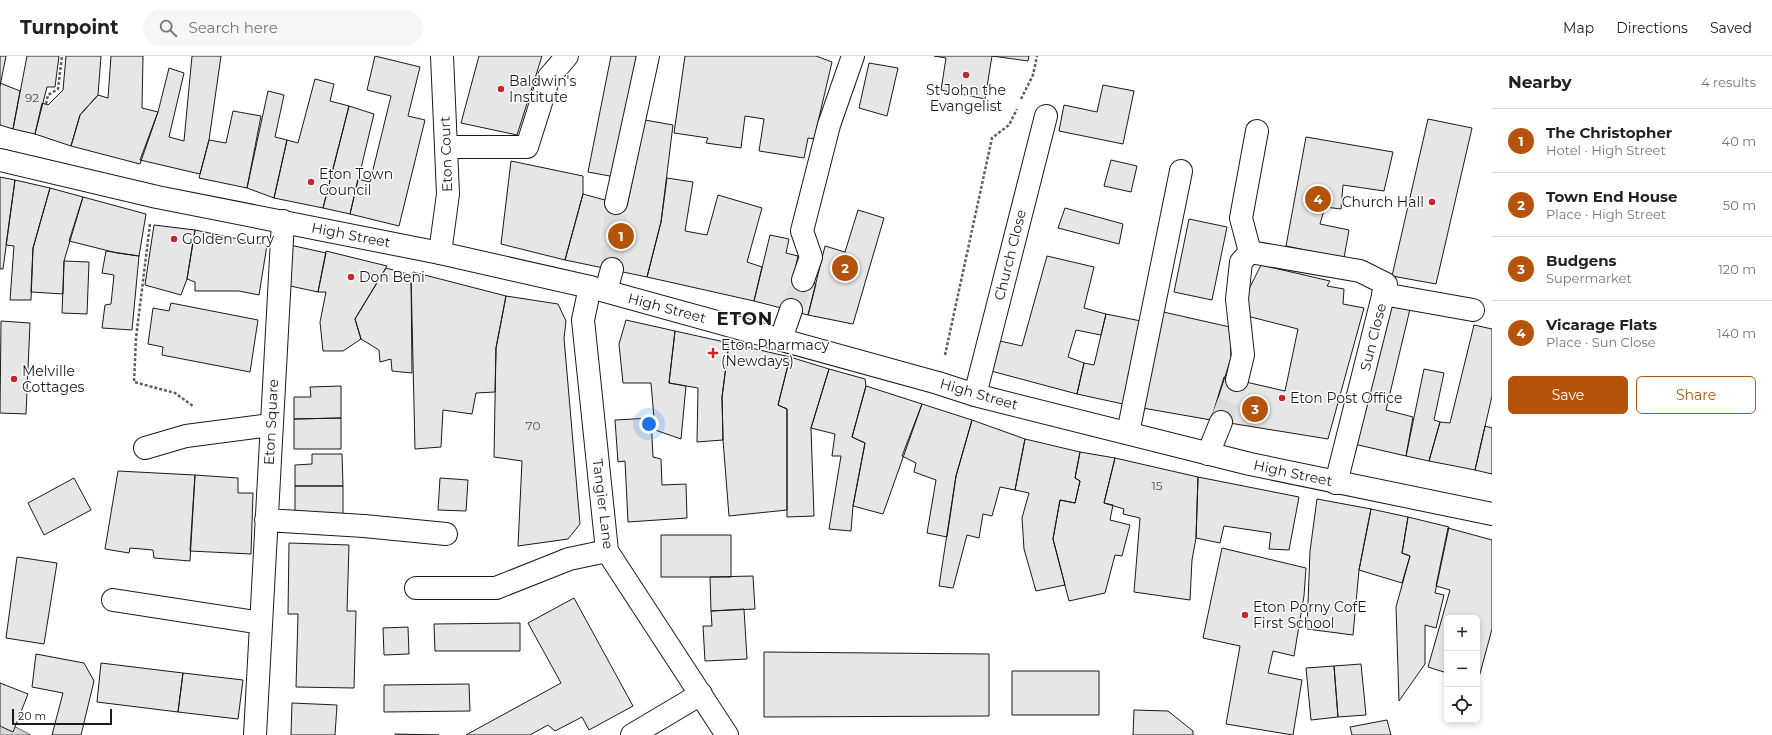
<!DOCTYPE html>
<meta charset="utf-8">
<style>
body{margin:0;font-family:Montserrat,sans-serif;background:#f6f6f6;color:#222}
.controls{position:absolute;right:12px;bottom:12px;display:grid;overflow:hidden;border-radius:6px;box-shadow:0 2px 6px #0003}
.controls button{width:36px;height:36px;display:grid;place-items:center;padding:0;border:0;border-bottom:1px solid #e0e0e0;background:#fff;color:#222;font:20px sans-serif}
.scale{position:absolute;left:12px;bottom:10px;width:100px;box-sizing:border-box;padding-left:4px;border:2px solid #1a1a1a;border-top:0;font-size:11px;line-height:14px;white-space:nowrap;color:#1a1a1a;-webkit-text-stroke:3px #fff;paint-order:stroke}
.you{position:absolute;left:649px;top:368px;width:14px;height:14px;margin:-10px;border:3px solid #fff;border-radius:50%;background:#1a73e8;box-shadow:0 0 0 6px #1a73e833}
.badge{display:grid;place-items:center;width:26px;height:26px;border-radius:50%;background:#b45309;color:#fff;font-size:13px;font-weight:700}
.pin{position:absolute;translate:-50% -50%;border:2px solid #fff;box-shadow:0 1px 4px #0006}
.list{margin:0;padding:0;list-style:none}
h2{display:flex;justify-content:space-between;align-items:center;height:52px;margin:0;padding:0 16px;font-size:17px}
h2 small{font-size:13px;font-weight:400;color:#767676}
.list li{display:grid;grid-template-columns:26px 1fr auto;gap:12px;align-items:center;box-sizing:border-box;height:64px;padding:0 16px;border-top:1px solid #e0e0e0}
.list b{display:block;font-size:15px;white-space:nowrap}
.list p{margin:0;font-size:13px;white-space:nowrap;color:#767676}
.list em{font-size:13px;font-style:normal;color:#767676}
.actions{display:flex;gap:8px;padding:12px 16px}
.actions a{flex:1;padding:9px 0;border:1px solid #b45309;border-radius:6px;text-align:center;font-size:14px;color:#b45309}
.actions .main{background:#b45309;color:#fff}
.icon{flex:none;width:22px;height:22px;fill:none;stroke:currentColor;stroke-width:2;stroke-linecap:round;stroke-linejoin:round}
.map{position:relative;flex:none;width:1492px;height:679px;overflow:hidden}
header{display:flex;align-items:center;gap:24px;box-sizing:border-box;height:56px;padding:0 20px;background:#fff;border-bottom:1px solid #e0e0e0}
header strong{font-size:19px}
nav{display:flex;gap:22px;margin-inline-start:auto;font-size:14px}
.search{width:280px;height:36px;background:#f6f6f6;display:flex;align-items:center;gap:10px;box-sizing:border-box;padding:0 14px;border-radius:22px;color:#767676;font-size:15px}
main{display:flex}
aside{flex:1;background:#fff}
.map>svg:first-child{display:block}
.water{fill:#d7d7d7;stroke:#6a6a6a}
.building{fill:#e6e6e6;stroke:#1a1a1a}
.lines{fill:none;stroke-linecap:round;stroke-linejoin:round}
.minor-tunnel{stroke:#ddd;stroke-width:22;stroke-dasharray:22 11;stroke-linecap:butt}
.minor-casing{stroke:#1a1a1a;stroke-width:24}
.major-casing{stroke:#1a1a1a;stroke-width:24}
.path{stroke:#5f5f5f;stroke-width:2.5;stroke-dasharray:3 2;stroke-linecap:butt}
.minor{stroke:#fff;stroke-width:22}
.major{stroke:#fff;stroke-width:22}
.poi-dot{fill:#c62828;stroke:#fff;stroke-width:1.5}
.labels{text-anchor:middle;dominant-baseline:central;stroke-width:3;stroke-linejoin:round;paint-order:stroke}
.number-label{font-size:12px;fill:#4d4d4d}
.poi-label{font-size:14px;fill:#1a1a1a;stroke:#fff;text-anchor:start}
.street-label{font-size:14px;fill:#1a1a1a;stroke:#fff}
.district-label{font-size:18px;font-weight:bold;letter-spacing:1px;fill:#1a1a1a;stroke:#fff}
</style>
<header>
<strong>Turnpoint</strong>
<div class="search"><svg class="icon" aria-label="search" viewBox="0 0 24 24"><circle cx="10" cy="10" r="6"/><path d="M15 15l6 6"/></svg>Search here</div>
<nav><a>Map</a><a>Directions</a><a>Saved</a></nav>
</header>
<main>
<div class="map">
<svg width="1492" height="679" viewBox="0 0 1492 679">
<rect width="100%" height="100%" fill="#fff"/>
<path class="water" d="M0,663l2,1 29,15h-31z"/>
<path class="building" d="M0,0h6l-6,30z
M27,0h32l-4,31h-8l-12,47 -22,-5z
M66,0h35l-3,39 -18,20 -9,31 -36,-12 7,-31 6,2 15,-15z
M111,0h32l-1,52 16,4 -18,52 -69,-18 9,-31 18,-20 10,3z
M192,0h29l-12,84 -9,34 -60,-14 18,-48 11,-44 15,5 -15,64 15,4z
M375,0l45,11 -12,49 17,4 -26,106 -49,-12 8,-35 12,3 21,-86 -24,-6z
M479,0h63l-25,79 -56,-12z
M611,0h27l-23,121 -27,-5z
M685,0h131l16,6 -18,77 -6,-1 -4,20 -45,-7 5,-32 -19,-3 -4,32 -35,-5 2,-5 -34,-5z
M934,0h95l-1,5 -36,-5 -7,43 -44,-9 5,-32z
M869,7l29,5 -11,48 -28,-8z
M315,23l19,5 -4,17 19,5 -26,102 -49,-10 13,-58 11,3z
M0,27l20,8 -7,38 -13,-4z
M1103,29l31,6 -11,53 -64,-13 5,-26 33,7z
M268,35l16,4 -9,42 12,3 -13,58 -27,-10z
M349,50l25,8 -24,100 -27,-6z
M233,55l28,5 -14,72 -48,-10 10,-38 17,3z
M1428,63l44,9 -36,156 -44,-8z
M645,64l28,5 -12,97 -14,55 -82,-17 18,-66 44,12z
M1306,81l87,15 -9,39 -41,-6 -2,24 -16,-2 -5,17 29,6 -5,28 -58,-12z
M1111,104l26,6 -6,26 -27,-6z
M511,105l72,15v18l-18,66 -64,-16z
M0,121l15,3 -12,89h-3z
M667,122l26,4 -8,49 22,4 11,-40 44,13 -15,54 15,5 -8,34 -107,-24 14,-55z
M15,124l35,8 -17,60 -2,52h-21l4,-54 -8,-1z
M50,132l33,9 -19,64 -1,33 -32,-2 2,-44z
M83,141l63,17 -7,42 -22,-3 -48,-12z
M1065,152l58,16 -4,20 -61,-16z
M858,154l26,8 -31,106 -45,-9 17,-69 20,6z
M1189,163l38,8 -15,73 -38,-8z
M154,169l41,5 -8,49 -6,16 -36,-10z
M195,174l72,15 -8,50 -20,-4h-44v-9l-8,-3z
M770,179l19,4 -3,14 12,3 -5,22 23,6 -8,31 -54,-14z
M290,189l36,8 -8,39 -37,-8z
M106,195l33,5 -7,74 -30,-2 3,-23 6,-1 3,-29 -12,-2z
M326,195l61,15 -32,53 6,20 -18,12h-20l-3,-29 6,-30h-8z
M1047,200l47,11 -10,41 22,6 -5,21 -25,-5 -8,27 16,6 -7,31 -86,-23 9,-30 22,5z
M64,205l25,1 -2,52 -25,-1z
M1261,209l69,16 -3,5 17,3 -1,15 21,4 -36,131 -117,-19 13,-43 61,14 13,-62 -51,-13 1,-25z
M386,212l25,7 1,98 -20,-2 -1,-12 -11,3 -1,-12 -18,-11 -6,-20z
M413,216l93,24 -10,52 -1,44 -19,1 -4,21 -29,-4 -2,37 -26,2 -4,-174z
M506,240l52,8 8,17 -2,17 16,186 -12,15 -50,7 4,-85 -28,-4 2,-109z
M171,247l87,17 -8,52 -88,-17 1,-8 -15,-3 5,-36 16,3z
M1385,249l25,4 -24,101 27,7 -7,39 -52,-12z
M1159,255l71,16 1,31 -20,62 -74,-13z
M1106,258l35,7 -18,83 -46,-10 7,-31 10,2z
M626,264l49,11 -6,52 17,3 -5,53 -26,-9 -4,-47h-28l-4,-39z
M1,265l29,2 -4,91 -26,-1z
M1474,269l18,4v67l-17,74 -46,-9 11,-39 10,1z
M675,275l54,12 -7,54 1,43 -26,2 1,-54 -29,-5z
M729,287l61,14 -12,48 9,4v101l-58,6 -6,-76 -1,-43z
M790,301l39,12 -18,59 3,88 -27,1v-108l-9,-4z
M829,313l36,10 1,7 -14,51 13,6 -12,63 -2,25 -22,-2 12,-73h-9l3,-22 -24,-6z
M1424,313l20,4 -10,47 6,2 -11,39 -23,-5z
M341,330v32l-47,1v-22h17l-1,-10z
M866,330l56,18 -39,110 -30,-8 12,-63 -13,-6z
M922,348l50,16 -16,56 -9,61 -20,-4 9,-53 -22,-8 2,-9 -14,-7z
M341,362v31h-47v-30z
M651,362l2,39 8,2 1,26 24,-1 1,34 -59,4 -3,-61 -7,1 -3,-42z
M972,364l53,19 -10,51 -15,-3 -8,29 -9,-2 -4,24 -12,-3 -14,53 -14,-2 17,-110z
M1485,370l7,2v46l-17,-4z
M1025,383l55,13 -5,26 5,3 -5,22 -15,-3 -7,39 12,46 -29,6 -12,-42 -2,-31 7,-25 -14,-3z
M1080,396l35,6 -11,45 9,2 -3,15 20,5 -8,31 -7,-1 -10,38 -36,8 -16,-62 7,-39 15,3 5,-22 -5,-3z
M312,398h30l1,32h-48v-21l17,-1z
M1115,402l83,19 -2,61 -4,22 -2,40 -56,-8 6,-74 -17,-4 1,-5 -20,-6z
M118,415l77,4 -5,86 -36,-3 -1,-8 -23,-2 -1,5 -24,-4z
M195,419l43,3v15h15l-2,61 -61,-3z
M1198,421l101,20 -10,53 -20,-1 2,-16 -47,-7 -4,17 -24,-5z
M74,422l17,32 -47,25 -16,-32z
M440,422l28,2 -2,31 -28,-1z
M295,430h48v31h-48z
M1317,443l54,10 -12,61 -6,65 -46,-6 3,-78z
M1371,453l37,8 -6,36 8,3 -8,27 -43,-13z
M1408,461l41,10 -14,66 9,2 -8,33 -11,-3v39l-26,37 -3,-94 14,-51 -8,-3z
M1448,472l44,12v89l-14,52 -1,-63h-30v55l-19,-6 22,-77 -14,-4z
M661,479h70v42h-70z
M289,487l60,2 -2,66h9l-2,77 -58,-1 2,-73h-10z
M1222,492l84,20 -2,28 -10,60 -21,-5 -5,22 34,7 -9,55 -67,-11 14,-78 -37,-8z
M17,501l40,6 -13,81 -38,-6z
M753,520l2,33 -44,2 -1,-34z
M574,542l59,108 -44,24 -7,-13 -27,14 -7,-6 -18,10h-64l95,-52 -33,-60z
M744,553l3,50 -42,2 -2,-35h9l-1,-15z
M520,567v28h-85l-1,-27z
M408,571l1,27 -25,1 -1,-27z
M764,596l225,2v62l-225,1z
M36,598l48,9 10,18 -13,54h-29l11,-42 -31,-6z
M101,607l82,10 -5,39 -81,-10z
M1361,608l5,51 -28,2 -4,-51z
M1334,610l4,51 -27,3 -5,-52z
M1012,615h87v44h-87z
M183,617l60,7 -5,39 -60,-7z
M0,627l28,11 -15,38 -13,-6z
M469,628l1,27 -86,1v-27z
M292,647l45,2 -2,30h-44z
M1134,654l34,1 25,20v4h-60z
M1387,664l4,15h-39l-2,-8z
M395,678l44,1h-44z"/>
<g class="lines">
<path class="minor-tunnel" d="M612,213l4,-66
M791,254l12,-30
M1221,366l16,-42"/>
<g class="minor-casing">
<path id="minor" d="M446,91h81l22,-70 18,-21
M616,147l32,-147
M1250,196l-9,-34 16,-87
M440,197l8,-59 -6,-138
M803,224l8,-23 -9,-26 27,-106 24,-69
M590,231l-7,33 24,231 120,184
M606,235l6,-22
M1383,238l90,16
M781,283l10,-29
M1237,324l6,-25 -6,-56 4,-37 9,-10 110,19 26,13 -50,199
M975,339l71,-279
M1128,377l53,-262
M145,392l41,-12 85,-11
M1208,398l13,-32
M266,464l98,6 82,8
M416,532h80l73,-29 38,-8
M113,544l148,23
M255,679l28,-514
M632,679l69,-41"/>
</g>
<g class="major-casing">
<path id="major" d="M0,104l157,37 283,56 150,34 348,96 37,12 275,69 242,50"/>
</g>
<path class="path" d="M1021,43l12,-24 4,-19
M46,48l2,-9 10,-6 4,-33
M150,168l-14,114 -2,44 41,11 18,13
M945,299l47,-217 17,-13 8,-16"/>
<use href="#minor" class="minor"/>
<use href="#major" class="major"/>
</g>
<g class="poi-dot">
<circle cx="966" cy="19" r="4"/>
<circle cx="501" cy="33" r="4"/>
<circle cx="311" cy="126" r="4"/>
<circle cx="1432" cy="146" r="4"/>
<circle cx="174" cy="183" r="4"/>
<circle cx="351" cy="221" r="4"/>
<path d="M711 291h4v4h4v4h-4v4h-4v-4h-4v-4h4z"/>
<circle cx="14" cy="323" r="4"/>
<circle cx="1282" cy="342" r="4"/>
<circle cx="1245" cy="559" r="4"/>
</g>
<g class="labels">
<g class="number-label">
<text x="32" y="41">92</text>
<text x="533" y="369">70</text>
<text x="1157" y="429">15</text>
</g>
<g class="poi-label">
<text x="509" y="25">Baldwin's<tspan x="509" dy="16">Institute</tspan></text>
<text x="966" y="34" text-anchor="middle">St John the<tspan x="966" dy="16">Evangelist</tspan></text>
<text x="319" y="118">Eton Town<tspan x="319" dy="16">Council</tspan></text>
<text x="1424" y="146" text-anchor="end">Church Hall</text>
<text x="182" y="183">Golden Curry</text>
<text x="359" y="221">Don Beni</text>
<text x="721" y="289">Eton Pharmacy<tspan x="721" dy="16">(Newdays)</tspan></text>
<text x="22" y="315">Melville<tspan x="22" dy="16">Cottages</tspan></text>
<text x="1290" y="342">Eton Post Office</text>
<text x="1253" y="551">Eton Porny CofE<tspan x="1253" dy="16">First School</tspan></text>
</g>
<g class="street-label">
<text transform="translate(446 98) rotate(-92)">Eton Court</text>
<text transform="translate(351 179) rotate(11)">High Street</text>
<text transform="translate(1010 199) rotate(-76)">Church Close</text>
<text transform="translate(667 252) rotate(15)">High Street</text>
<text transform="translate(1373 281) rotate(-76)">Sun Close</text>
<text transform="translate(979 338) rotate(16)">High Street</text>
<text transform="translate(271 366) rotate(-87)">Eton Square</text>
<text transform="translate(1293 417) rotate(12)">High Street</text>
<text transform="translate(603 448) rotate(83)">Tangier Lane</text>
</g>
<g class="district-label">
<text x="745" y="263">ETON</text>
</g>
</g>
</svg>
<div class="controls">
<button>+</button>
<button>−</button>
<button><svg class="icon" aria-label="locate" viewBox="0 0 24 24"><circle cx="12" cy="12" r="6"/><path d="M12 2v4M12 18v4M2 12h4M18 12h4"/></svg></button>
</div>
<div class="scale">20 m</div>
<div class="you"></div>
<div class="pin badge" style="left:621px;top:180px">1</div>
<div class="pin badge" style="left:845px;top:212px">2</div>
<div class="pin badge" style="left:1255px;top:353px">3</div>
<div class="pin badge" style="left:1318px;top:143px">4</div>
</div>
<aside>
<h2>Nearby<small>4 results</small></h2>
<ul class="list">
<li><span class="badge">1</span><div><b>The Christopher</b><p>Hotel · High Street</p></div><em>40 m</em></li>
<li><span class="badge">2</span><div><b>Town End House</b><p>Place · High Street</p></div><em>50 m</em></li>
<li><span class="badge">3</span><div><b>Budgens</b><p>Supermarket</p></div><em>120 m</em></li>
<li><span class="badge">4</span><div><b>Vicarage Flats</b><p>Place · Sun Close</p></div><em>140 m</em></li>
</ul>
<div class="actions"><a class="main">Save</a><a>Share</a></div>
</aside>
</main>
